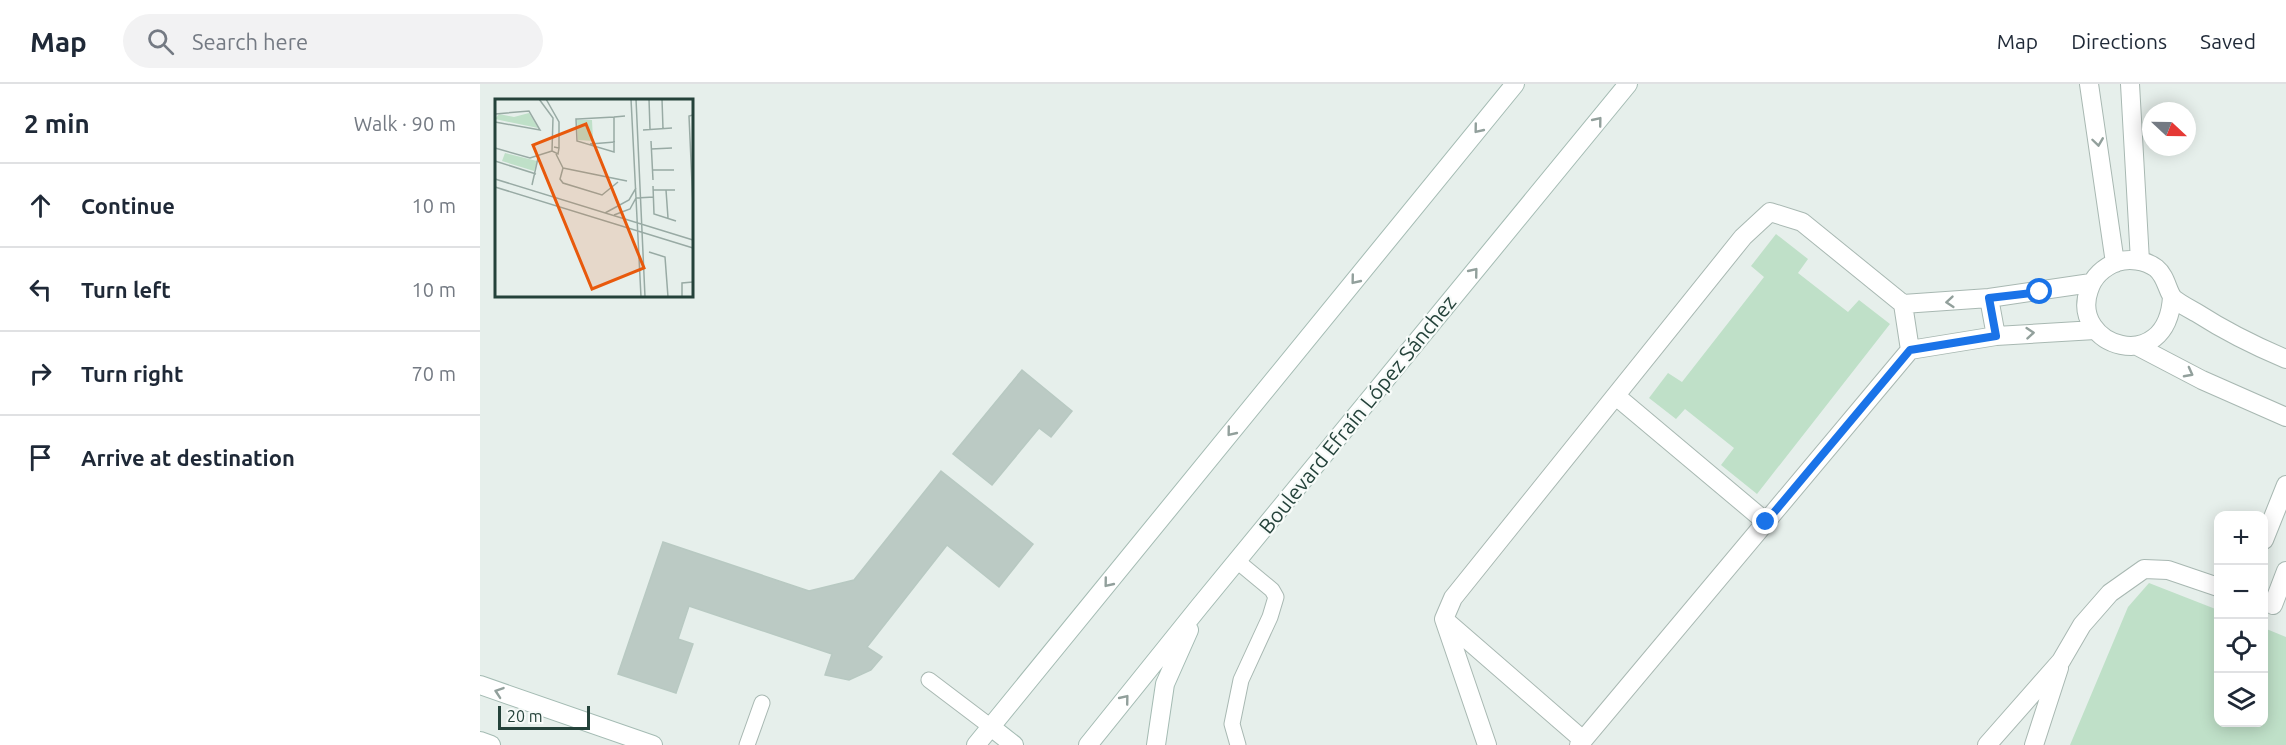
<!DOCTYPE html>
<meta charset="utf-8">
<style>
body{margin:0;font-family:Ubuntu,sans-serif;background:#f2f2f3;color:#1f2937}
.controls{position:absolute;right:18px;bottom:18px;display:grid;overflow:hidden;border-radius:12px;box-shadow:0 3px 15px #0003}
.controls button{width:54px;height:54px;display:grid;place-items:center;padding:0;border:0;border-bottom:2px solid #e0e1e3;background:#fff;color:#1f2937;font:30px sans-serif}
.compass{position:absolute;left:1662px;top:18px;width:54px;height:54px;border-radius:50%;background:#fff;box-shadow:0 3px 15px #0003;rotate:112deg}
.scale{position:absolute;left:18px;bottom:15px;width:92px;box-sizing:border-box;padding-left:6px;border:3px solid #24423a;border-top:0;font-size:16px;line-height:21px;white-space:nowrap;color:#24423a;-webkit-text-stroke:4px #f7fbf9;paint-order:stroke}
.stop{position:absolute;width:18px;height:18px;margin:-14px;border:4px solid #1a73e8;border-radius:50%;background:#fff}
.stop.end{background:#1a73e8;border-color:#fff;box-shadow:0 2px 6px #0008}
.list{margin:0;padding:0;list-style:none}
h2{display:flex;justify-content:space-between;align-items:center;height:78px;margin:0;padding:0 24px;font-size:26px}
h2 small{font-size:20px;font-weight:400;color:#747a83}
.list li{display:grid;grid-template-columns:39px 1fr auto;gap:18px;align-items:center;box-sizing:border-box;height:84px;padding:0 24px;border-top:2px solid #e0e1e3}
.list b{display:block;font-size:22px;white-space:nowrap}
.list em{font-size:20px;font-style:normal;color:#747a83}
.icon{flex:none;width:33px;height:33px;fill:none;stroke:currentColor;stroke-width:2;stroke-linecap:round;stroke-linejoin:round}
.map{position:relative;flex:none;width:1806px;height:661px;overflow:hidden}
header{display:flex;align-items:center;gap:36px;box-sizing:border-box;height:84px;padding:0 30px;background:#fff;border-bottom:2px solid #e0e1e3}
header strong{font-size:28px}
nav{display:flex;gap:33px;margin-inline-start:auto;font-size:21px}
.search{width:420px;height:54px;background:#f2f2f3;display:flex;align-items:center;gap:15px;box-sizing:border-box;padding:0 21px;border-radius:33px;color:#747a83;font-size:22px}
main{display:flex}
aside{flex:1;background:#fff}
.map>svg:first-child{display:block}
.green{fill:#bfe0c8}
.building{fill:#bbcac4;stroke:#b8c9c2;stroke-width:1.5}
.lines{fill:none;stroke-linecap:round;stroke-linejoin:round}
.lane-casing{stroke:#a8b8b2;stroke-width:17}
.street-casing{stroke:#a8b8b2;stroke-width:20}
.secondary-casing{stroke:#a4bbb3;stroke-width:20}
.lane{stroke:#fff;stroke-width:15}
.street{stroke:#fff;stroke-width:18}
.secondary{stroke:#fff;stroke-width:18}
.oneway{stroke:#92a09c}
.route{stroke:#1a73e8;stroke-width:8}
.labels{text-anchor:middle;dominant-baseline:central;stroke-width:4.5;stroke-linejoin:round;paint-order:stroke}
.street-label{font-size:21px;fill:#24423a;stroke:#f7fbf9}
.inset-road{fill:none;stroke:#98aaa4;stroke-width:1.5}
.view{fill:#e8590c;fill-opacity:0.15;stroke:#e8590c;stroke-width:3}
.inset-edge{fill:none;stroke:#24423a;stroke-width:3}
</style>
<header>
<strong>Map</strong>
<div class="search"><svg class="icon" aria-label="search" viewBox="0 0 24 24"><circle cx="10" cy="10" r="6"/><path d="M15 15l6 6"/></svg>Search here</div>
<nav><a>Map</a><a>Directions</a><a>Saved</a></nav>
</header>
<main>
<aside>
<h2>2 min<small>Walk · 90 m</small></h2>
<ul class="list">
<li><svg class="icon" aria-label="ahead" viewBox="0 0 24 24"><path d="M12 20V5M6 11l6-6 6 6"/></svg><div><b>Continue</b></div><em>10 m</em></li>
<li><svg class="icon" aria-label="left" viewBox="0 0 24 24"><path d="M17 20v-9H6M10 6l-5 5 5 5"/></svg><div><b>Turn left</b></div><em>10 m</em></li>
<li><svg class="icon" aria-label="right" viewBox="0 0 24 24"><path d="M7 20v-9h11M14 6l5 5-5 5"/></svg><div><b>Turn right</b></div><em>70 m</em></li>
<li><svg class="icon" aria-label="arrive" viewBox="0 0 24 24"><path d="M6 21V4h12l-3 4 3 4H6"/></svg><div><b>Arrive at destination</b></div></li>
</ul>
</aside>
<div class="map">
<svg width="1806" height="661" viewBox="0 0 1806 661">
<rect width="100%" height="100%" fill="#e6efeb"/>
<path class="green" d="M1296,150l32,25 -10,14 50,39 11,-12 31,24 -133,170 -36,-29 13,-17 -49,-39 -9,10 -27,-21 19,-25 14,9 82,-105 -13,-11z
M1669,499l69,27v112h46v-94l22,9v108h-216l58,-138z"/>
<path class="building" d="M542,286l50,41 -21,26 -12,-9 -47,57 -39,-31z
M461,387l92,73 -34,43 -52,-42 -80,102 15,10 -11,13 -22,10 -24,-5 7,-21 -143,-48 -11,33 15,5 -17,49 -58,-19 45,-132 146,49 45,-11z"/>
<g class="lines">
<g class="lane-casing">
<path id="lane" d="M757,477l35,29 4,7 -6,20 -29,63 -9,44 6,21
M449,596l62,47
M267,661l15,-42"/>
</g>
<g class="street-casing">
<path id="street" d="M1609,0l26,179
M1650,0l10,177
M1692,213c-5,81 -103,49 -83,-7 4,-13 15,-23 28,-28 12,-4 28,-2 39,6 11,9 11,24 18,31 6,5 16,10 23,14 28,18 58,33 89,46
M1509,214l7,38
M1423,220l86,-6 102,-15
M1657,262l65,34 84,37
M1430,266l86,-14 99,-6
M1136,312l150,126
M1784,456l22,-55
M1793,521l13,-34
M966,537l137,119
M1007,661l-43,-126 9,-21 290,-361 27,-25 32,10 101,82 7,46 -331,395
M1507,661l74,-84 21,-36 28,-32 34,-24 24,1 50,17
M1554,661l25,-77"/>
</g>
<g class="secondary-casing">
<path id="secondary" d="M0,601l173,60
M511,643l23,18
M0,657l11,4
M496,661l539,-661
M608,661l111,-138 429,-523
M676,661l9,-61 24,-54"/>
</g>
<use href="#lane" class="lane"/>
<use href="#street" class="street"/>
<use href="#secondary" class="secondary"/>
</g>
<defs><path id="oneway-chevron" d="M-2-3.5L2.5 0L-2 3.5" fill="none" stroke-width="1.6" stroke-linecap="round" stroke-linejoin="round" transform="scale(1.5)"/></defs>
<g class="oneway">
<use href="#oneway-chevron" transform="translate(1118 37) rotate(-51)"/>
<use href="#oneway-chevron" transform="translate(998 45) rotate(129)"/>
<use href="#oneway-chevron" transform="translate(1618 58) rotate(82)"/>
<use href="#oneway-chevron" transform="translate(994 188) rotate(-51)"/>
<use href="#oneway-chevron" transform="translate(875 196) rotate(129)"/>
<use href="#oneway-chevron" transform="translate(1470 218) rotate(175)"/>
<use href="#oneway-chevron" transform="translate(1550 249) rotate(-5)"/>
<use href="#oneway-chevron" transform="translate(1709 289) rotate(28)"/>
<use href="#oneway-chevron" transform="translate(751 348) rotate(129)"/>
<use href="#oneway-chevron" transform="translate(628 499) rotate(129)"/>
<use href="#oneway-chevron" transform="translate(19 608) rotate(-161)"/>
<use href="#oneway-chevron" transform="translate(645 615) rotate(-51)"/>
</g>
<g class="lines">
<path class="route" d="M1286,438l144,-172 86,-14 -7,-38 51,-6"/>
</g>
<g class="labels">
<g class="street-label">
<text transform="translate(877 330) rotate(-51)">Boulevard Efraín López Sánchez</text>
</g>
</g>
<g transform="translate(15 15)">
<rect width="198" height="198" fill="#e6efeb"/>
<path d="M34,14l9,15 -43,-9 4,-5 15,3zM82,21h15l1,21 -15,-1zM10,54l32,8 -3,10 -32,-10z" fill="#bfe0c8"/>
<path class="inset-road" d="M44,0l14,19 -1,33 6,3 1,-6 -5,-1M51,0l13,23v26M136,0l10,198M141,0l9,198M154,0l1,30M167,0l1,30M0,15l34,-3 11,19 -45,-8M198,16l-4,1 4,90M119,18v35l-37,-11 -1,-22h2l36,-2 11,-1M148,31l29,-2M156,42l2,39M95,45l25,-2M0,49l35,10 22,-7M156,50l21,-1M61,55l7,14 -3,11 3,4 39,12 16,-13M0,62l41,13M68,69l64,13M157,71h22M0,80l198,61M37,86l6,-27M158,87l1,28 22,7M0,88l198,61M158,91h22M171,91l2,28M110,114l24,-13 7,-12M119,116l16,-6 6,-11 18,-1M154,153l16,5 3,40M187,198v-14l11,-1"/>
<path class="view" d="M91,25l58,144 -52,21 -59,-144z"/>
<rect width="198" height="198" class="inset-edge"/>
</g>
</svg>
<div class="controls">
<button>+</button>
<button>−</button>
<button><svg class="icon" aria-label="locate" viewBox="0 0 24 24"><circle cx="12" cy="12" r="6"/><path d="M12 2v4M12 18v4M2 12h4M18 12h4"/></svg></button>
<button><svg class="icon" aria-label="layers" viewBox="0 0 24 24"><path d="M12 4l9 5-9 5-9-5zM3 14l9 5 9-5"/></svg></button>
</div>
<svg class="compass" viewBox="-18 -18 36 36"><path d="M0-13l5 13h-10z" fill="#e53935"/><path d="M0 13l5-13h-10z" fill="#747a83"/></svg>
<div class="scale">20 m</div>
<div class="stop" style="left:1560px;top:208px"></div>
<div class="stop end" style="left:1286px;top:438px"></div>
</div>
</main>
